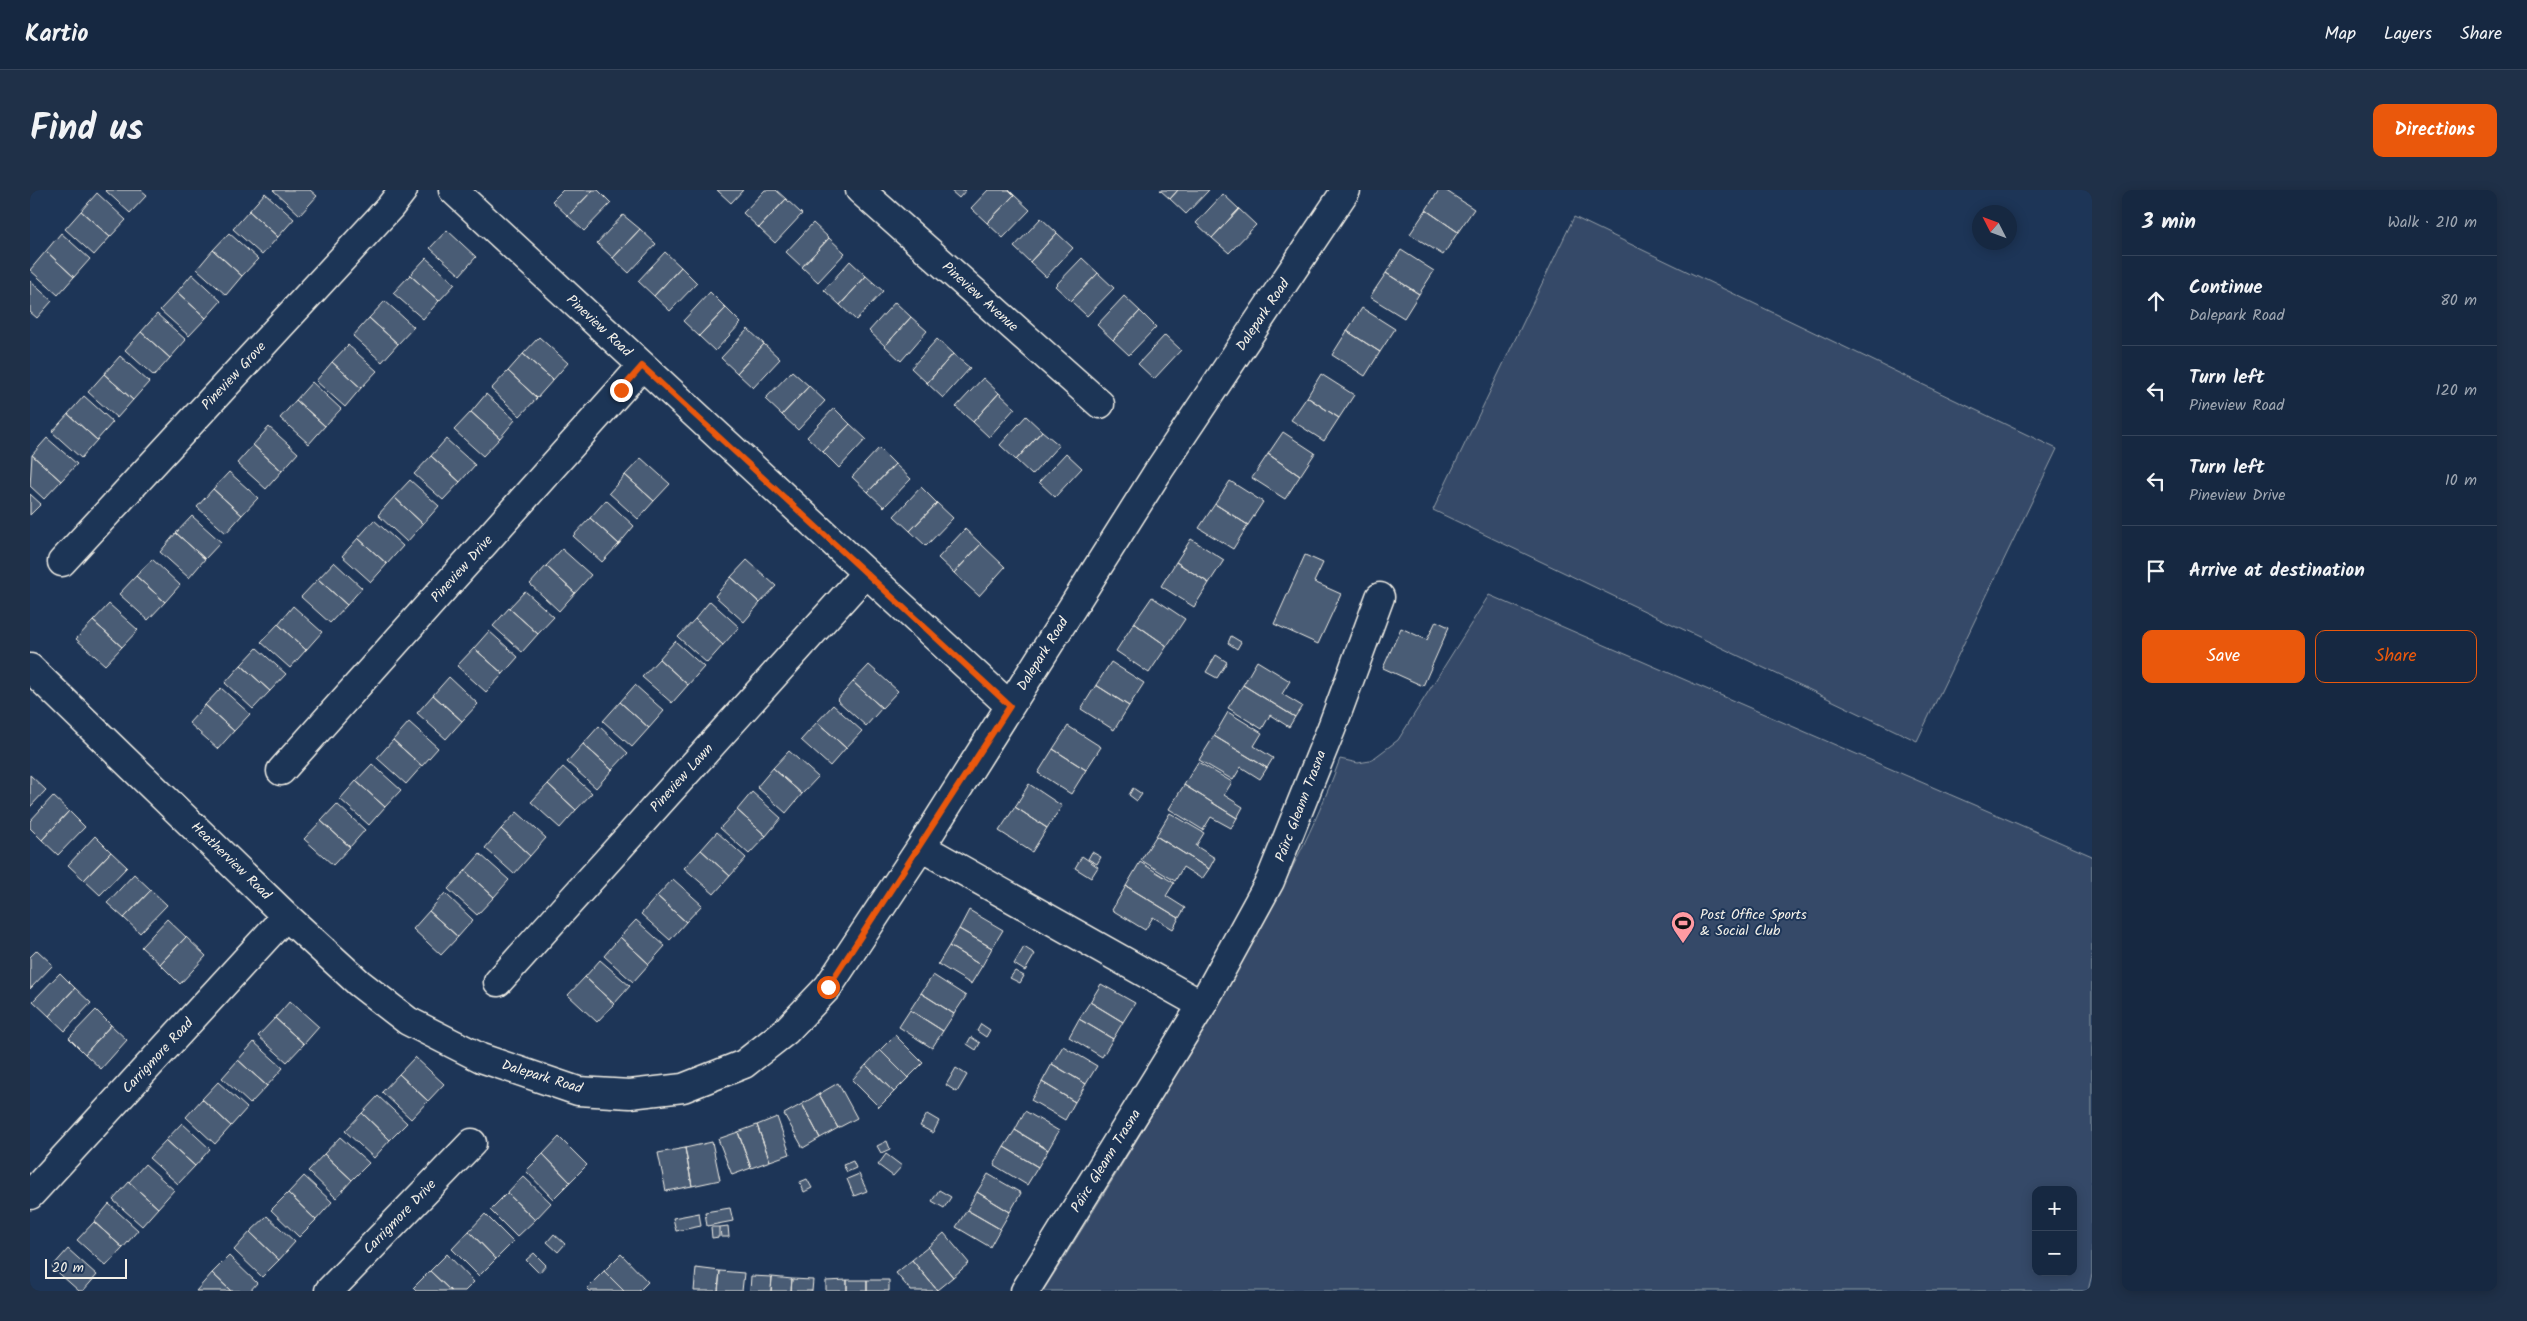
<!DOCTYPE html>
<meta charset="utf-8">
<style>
body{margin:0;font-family:Kalam,sans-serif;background:#1f3048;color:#f1f3f6}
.controls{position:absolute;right:15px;bottom:15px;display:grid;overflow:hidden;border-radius:10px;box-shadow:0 2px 12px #0003}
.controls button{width:45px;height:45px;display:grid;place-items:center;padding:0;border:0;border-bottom:1px solid #35445a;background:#162841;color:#f1f3f6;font:25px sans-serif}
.compass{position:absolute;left:1942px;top:15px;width:45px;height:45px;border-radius:50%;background:#162841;box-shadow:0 2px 12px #0003;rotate:312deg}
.scale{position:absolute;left:15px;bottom:12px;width:82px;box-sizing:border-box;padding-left:5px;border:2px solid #f4f1e8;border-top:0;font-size:14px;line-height:18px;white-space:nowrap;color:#f4f1e8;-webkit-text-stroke:4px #1d3557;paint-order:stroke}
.stop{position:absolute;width:15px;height:15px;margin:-11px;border:4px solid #ea580c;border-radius:50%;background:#fff}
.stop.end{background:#ea580c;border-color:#fff;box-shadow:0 1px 5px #0008}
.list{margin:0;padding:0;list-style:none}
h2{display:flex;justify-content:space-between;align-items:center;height:65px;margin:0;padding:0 20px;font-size:21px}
h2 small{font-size:16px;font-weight:400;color:#9ea6b1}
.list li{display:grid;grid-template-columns:32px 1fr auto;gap:15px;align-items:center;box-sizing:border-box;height:90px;padding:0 20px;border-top:1px solid #35445a}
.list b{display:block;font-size:19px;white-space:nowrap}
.list p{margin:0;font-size:16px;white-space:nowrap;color:#9ea6b1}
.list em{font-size:16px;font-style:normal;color:#9ea6b1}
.actions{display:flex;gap:10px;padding:15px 20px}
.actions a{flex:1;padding:11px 0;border:1px solid #ea580c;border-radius:10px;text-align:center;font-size:18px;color:#ea580c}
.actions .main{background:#ea580c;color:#fff}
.icon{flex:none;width:28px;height:28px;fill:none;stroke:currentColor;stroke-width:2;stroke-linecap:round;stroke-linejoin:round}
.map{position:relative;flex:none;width:2062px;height:1101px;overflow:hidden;border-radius:10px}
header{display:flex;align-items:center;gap:30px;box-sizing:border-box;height:70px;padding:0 25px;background:#162841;border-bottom:1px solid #35445a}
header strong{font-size:24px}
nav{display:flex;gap:28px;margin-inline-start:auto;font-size:18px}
.intro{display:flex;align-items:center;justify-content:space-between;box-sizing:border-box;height:120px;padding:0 30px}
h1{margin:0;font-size:35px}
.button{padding:12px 22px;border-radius:10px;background:#ea580c;color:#fff;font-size:18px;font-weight:700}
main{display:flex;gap:30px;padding:0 30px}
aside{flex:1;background:#162841;border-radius:10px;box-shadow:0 2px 12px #0003}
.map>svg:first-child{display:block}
.green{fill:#354a67;stroke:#949ea8;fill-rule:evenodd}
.building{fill:#485b74;stroke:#f4f1e8}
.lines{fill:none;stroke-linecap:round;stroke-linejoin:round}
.minor-casing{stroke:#f4f1e8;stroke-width:31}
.minor{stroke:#1d3557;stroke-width:28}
.route{stroke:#ea580c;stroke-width:6}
.labels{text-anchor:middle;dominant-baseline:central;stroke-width:4;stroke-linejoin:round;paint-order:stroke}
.street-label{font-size:14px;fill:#f4f1e8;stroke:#1d3557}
.poi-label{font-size:14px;fill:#f4f1e8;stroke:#1d3557;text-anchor:start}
</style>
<header>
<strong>Kartio</strong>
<nav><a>Map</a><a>Layers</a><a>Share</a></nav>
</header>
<div class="intro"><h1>Find us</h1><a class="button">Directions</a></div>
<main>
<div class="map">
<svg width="2062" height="1101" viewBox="0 0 2062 1101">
<rect width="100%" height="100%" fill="#1d3557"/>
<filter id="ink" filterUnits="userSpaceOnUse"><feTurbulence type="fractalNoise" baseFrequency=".02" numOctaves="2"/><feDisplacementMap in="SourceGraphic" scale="10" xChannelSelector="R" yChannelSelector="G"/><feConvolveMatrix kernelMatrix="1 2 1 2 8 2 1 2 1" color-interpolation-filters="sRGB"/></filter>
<g filter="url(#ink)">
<path class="green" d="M1544,27l483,232 -140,292 -484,-231z
M1459,405l603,261v418l-4,17h-1045c64,-100 125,-202 184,-305 42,-73 84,-147 113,-227l18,4 12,-2 28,-21zM2006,1000h37v82h-37z"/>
<path class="building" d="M75,0h36l6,5 -17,18z
M243,0h37l7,6 -17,19z
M533,0h30l-25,26 -16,-15z
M563,0h5l13,13 -27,28 -16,-15z
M687,0h26l-12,13z
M735,0h11l10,9 -27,29 -16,-15z
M920,0h16l-7,8z
M958,0h21l5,5 -27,28 -16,-15z
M1130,0h18l-8,9z
M1148,0h31l-23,24 -16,-15z
M1409,0h6l29,19 -16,23 -32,-22z
M67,3l29,27 -16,17 -29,-26z
M235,3l29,26 -16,18 -29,-26z
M1193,4l16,15 -27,29 -16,-15z
M984,5l16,15 -27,28 -16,-15z
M756,9l16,15 -27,29 -16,-15z
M1209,19l17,16 -27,28 -17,-15z
M1396,20l32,22 -15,23 -33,-21z
M51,21l29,26 -16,18 -29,-26z
M219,21l29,26 -16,18 -29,-26z
M593,25l17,14 -27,29 -16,-15z
M1011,28l16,15 -27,29 -16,-15z
M783,33l16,15 -27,29 -16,-15z
M610,39l16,15 -27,29 -16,-15z
M417,40l29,27 -16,18 -30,-27z
M31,43l29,26 -16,18 -28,-26z
M199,43l29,26 -16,17 -29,-26z
M1027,43l16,15 -27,29 -16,-15z
M799,48l16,15 -27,29 -16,-15z
M183,60l29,26 -16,19 -29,-26z
M1371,60l33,21 -15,23 -33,-21z
M16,61l28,26 -16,18 -28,-25z
M635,62l16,15 -27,29 -16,-15z
M396,68l29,26 -16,17 -29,-26z
M1052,68l16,15 -27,28 -16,-15z
M820,71l16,15 -26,29 -16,-15z
M651,77l16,16 -27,28 -16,-15z
M1068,83l16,15 -27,28 -16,-15z
M1356,83l33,21 -15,24 -34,-21z
M162,84l29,27 -15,17 -29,-26z
M380,85l29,26 -16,18 -30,-26z
M836,86l17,15 -27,29 -16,-15z
M0,91l22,20 -15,17 -7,-6z
M147,102l29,26 -17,18 -29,-26z
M680,102l16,16 -27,28 -16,-15z
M1094,106l16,15 -27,29 -16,-15z
M355,111l29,26 -16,17 -29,-26z
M865,112l16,15 -26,29 -16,-15z
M696,118l15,15 -26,28 -16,-15z
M1332,118l33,21 -15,23 -33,-21z
M1110,121l16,16 -27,28 -16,-15z
M127,124l29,26 -16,18 -29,-26z
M881,127l16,14 -26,30 -16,-15z
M339,128l29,26 -16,18 -29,-26z
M718,139l16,15 -27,29 -16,-15z
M1317,141l33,21 -15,24 -33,-21z
M111,142l29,26 -16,18 -29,-26z
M1135,145l16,15 -27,29 -16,-15z
M509,147l29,26 -15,17 -30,-26z
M907,149l16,15 -26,29 -16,-15z
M734,154l16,15 -27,29 -16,-15z
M318,155l29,26 -16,17 -29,-26z
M493,164l30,26 -16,18 -29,-27z
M923,164l17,14 -27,30 -16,-15z
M90,166l29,26 -16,18 -29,-26z
M302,172l29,26 -16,19 -29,-26z
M478,181l29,27 -17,18 -29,-27z
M762,181l17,15 -27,29 -17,-16z
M74,184l29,26 -16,18 -29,-26z
M1291,184l33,21 -15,23 -32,-21z
M953,188l16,15 -26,29 -17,-15z
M282,192l29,27 -16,17 -29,-26z
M779,196l16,15 -27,29 -16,-15z
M969,203l16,15 -26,29 -16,-15z
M456,204l29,26 -15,18 -29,-26z
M54,206l29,26 -16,18 -29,-26z
M1277,207l32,21 -15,23 -33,-21z
M266,210l29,26 -16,18 -29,-26z
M804,218l16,16 -27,28 -16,-15z
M441,222l29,26 -17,18 -29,-26z
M38,224l29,26 -16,18 -29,-26z
M996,226l16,15 -26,29 -16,-15z
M820,234l16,15 -27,29 -16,-16z
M239,237l29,26 -16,18 -29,-26z
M1012,241l17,14 -27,30 -16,-15z
M1253,242l32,21 -15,23 -32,-22z
M17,248l30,26 -16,17 -29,-26z
M416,249l29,26 -15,17 -29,-26z
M223,255l29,26 -16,18 -29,-26z
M849,258l16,16 -27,28 -16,-15z
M1036,263l16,15 -27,29 -16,-15z
M1238,264l32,22 -15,23 -33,-21z
M2,265l29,26 -17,18 -14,-13z
M401,266l29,26 -17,18 -29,-26z
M611,268l29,26 -16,17 -29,-26z
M865,274l16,15 -27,28 -16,-15z
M199,282l29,26 -16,17 -29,-26z
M595,285l29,26 -16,18 -29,-26z
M380,290l29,26 -16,18 -29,-27z
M1200,291l33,21 -15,23 -33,-21z
M891,297l16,16 -27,28 -16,-15z
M183,299l29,26 -16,18 -29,-26z
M0,304l11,10 -11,11z
M364,307l29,27 -16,18 -29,-27z
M576,310l28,26 -15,18 -29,-26z
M907,313l16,15 -27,28 -16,-15z
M1185,314l33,21 -15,24 -34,-21z
M162,326l29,26 -16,17 -29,-26z
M560,328l29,26 -17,18 -29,-26z
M344,330l29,26 -16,18 -29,-26z
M935,339l16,15 -27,29 -16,-15z
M146,343l29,26 -16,19 -29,-26z
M328,348l29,26 -16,18 -29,-26z
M1161,349l33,21 -15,23 -33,-21z
M951,354l24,23 -26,29 -25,-23z
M532,359l29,26 -16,18 -29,-27z
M1275,365l18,8 -9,19 27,12 -23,50 -44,-20z
M122,369l28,26 -15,17 -29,-26z
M717,370l29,26 -16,17 -29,-26z
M304,372l28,26 -15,17 -29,-26z
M1146,372l33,21 -15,24 -33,-21z
M516,376l29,27 -16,18 -29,-27z
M106,386l29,26 -17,18 -29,-26z
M701,387l29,26 -16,19 -29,-26z
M288,389l29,26 -17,18 -29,-26z
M495,401l29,26 -16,17 -29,-26z
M1122,407l33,22 -18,27 -33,-23z
M680,411l29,26 -16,18 -28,-26z
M79,414l29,26 -16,17 -29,-26z
M263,416l29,26 -16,18 -28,-26z
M479,418l29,26 -16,18 -29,-26z
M665,429l28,26 -16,18 -29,-26z
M63,431l29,26 -17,18 -29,-26z
M1406,431l13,6 -26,59 -40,-18 18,-40 26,12z
M1104,433l33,23 -18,27 -33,-22z
M248,434l28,26 -16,18 -29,-26z
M459,441l29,26 -15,17 -29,-26z
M1201,446l10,6 -4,7 -9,-6z
M645,451l29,26 -16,18 -29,-26z
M227,458l29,26 -16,17 -29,-26z
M444,458l29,26 -17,18 -29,-26z
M1186,465l11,7 -10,16 -11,-6z
M629,469l29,26 -16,18 -30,-26z
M1227,471l33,20 -8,13 20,12 -7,11 -52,-32z
M1081,472l33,21 -15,23 -33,-21z
M211,475l29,26 -17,18 -28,-26z
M839,475l29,26 -16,17 -29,-26z
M419,487l29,27 -16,17 -29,-26z
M823,492l29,26 -16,18 -29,-26z
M605,495l29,26 -15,17 -29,-26z
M1066,495l33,21 -15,24 -33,-21z
M1213,495l52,32 -6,10 -19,-12 -8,14 -34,-21z
M191,498l29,26 -16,17 -29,-26z
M403,505l29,26 -16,18 -29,-26z
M590,512l29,26 -17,19 -29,-26z
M175,515l29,26 -16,18 -29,-26z
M803,515l29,26 -16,17 -29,-26z
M1198,522l34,21 -8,13 19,12 -6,10 -53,-32z
M379,532l29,26 -16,18 -29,-26z
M787,532l29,26 -16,18 -29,-26z
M569,536l29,27 -16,17 -29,-26z
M1038,536l33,21 -15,23 -33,-21z
M1184,546l53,32 -7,11 -19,-12 -8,13 -34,-20z
M363,550l29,26 -16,18 -29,-26z
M553,554l29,26 -16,18 -29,-26z
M1023,559l33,21 -15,24 -33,-21z
M759,561l29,26 -16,17 -29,-26z
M1168,572l34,20 -8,13 19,12 -6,11 -53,-33z
M342,574l29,26 -16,17 -29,-26z
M533,577l29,26 -16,17 -28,-26z
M743,578l29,26 -16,19 -29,-26z
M0,585l16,15 -16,17z
M326,591l29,26 -16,18 -29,-26z
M518,594l28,26 -16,18 -29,-26z
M999,594l33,22 -15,22 -32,-21z
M1154,595l53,33 -6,10 -20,-11 -8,13 -34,-21z
M1103,598l9,6 -5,7 -8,-6z
M722,602l29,26 -15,18 -29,-26z
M23,606l16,15 -27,29 -12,-12v-7z
M307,614l28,26 -15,17 -29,-26z
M985,617l32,21 -15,24 -33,-21z
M707,620l29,26 -17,18 -29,-26z
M39,621l16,16 -27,28 -16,-15z
M487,622l29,26 -16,18 -29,-27z
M1140,623l34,20 -8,13 19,12 -6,11 -53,-33z
M291,631l29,26 -17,18 -29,-26z
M471,639l29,27 -16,18 -29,-26z
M687,642l29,26 -16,18 -29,-26z
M65,646l16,16 -27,28 -16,-15z
M1126,646l53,33 -7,10 -19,-12 -8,14 -34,-21z
M671,660l29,26 -16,18 -30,-26z
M81,662l16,15 -27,28 -16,-15z
M1062,662l9,5 -4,7 -9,-5z
M450,664l29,26 -15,17 -29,-26z
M1052,666l16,11 -7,11 -16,-10z
M1110,672l34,21 -8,13 19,12 -6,10 -53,-32z
M435,681l29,26 -17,18 -29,-26z
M104,684l17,16 -27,28 -17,-15z
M643,689l29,26 -16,17 -29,-26z
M1096,696l53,32 -6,11 -20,-12 -8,13 -33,-20z
M121,700l16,15 -27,28 -16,-15z
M415,703l28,27 -15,17 -29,-26z
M627,706l29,26 -16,18 -29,-26z
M939,720l34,20 -11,18 -33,-19z
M399,721l29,26 -17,18 -28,-26z
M137,729l19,18 -26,27 -19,-17z
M606,730l29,26 -16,18 -29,-27z
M929,739l33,19 -10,18 -33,-20z
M156,747l20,19 -26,28 -20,-20z
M590,747l29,27 -16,18 -29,-26z
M919,756l33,20 -11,18 -33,-20z
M994,757l11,7 -10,17 -11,-7z
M7,760l16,15 -23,24v-32z
M570,770l30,26 -16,18 -29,-27z
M985,781l9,5 -4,7 -10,-5z
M30,783l15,15 -26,28 -16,-15z
M903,785l33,21 -12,18 -33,-21z
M555,787l29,27 -17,18 -29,-27z
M1071,794l34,19 -12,19 -33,-20z
M45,798l16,15 -26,28 -16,-15z
M891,803l33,21 -11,17 -33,-21z
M260,811l29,26 -15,17 -29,-26z
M1060,812l33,20 -10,17 -34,-20z
M66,820l15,15 -26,29 -16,-16z
M880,820l33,21 -11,17 -33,-21z
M245,828l29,26 -17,18 -29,-26z
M1049,829l34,20 -11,18 -33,-20z
M951,834l9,6 -4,7 -9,-6z
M81,835l16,15 -26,29 -16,-15z
M865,845l28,28 -15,15 -28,-28z
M941,847l9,6 -4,7 -9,-6z
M224,852l29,26 -16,18 -29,-26z
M1033,856l34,20 -11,18 -34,-20z
M850,860l28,28 -14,14 -28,-27z
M385,867l29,27 -16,17 -29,-27z
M208,870l29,26 -17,18 -28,-26z
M1022,874l34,20 -11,18 -33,-20z
M836,875l28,27 -15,15 -27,-27z
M926,878l11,7 -10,17 -11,-7z
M369,884l29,27 -17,18 -29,-27z
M188,892l29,26 -16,18 -29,-27z
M1012,892l33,20 -10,18 -34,-20z
M808,893l19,35 -19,10 -19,-34z
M789,904l19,34 -18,10 -18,-34z
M348,906l29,27 -17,17 -28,-27z
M172,909l29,27 -16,18 -29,-27z
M772,914l18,34 -17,10 -19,-34z
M995,921l34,20 -11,19 -33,-20z
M332,923l28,27 -16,18 -29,-27z
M897,924l12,7 -6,12 -13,-7z
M747,927l13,37 -20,7 -13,-36z
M152,933l28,26 -15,17 -29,-26z
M727,935l13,36 -19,7 -13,-36z
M985,940l33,20 -10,17 -34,-20z
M708,942l13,36 -19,7 -14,-36z
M310,947l29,26 -17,17 -28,-26z
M529,947l28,28 -17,17 -27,-28z
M136,950l29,26 -17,18 -29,-26z
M857,951l3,8 -9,4 -4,-7z
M682,952l8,38 -28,6 -7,-38z
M974,957l34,20 -11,18 -33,-20z
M655,958l7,38 -26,5 -8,-38z
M294,964l28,26 -16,18 -28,-27z
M513,964l27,28 -17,17 -27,-28z
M856,964l16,12 -9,10 -15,-11z
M823,971l3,7 -9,4 -4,-7z
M115,974l29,26 -16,18 -29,-26z
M829,984l8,17 -13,5 -7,-17z
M958,984l33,19 -11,19 -33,-20z
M274,986l28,26 -16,18 -28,-27z
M493,986l28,27 -16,17 -28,-27z
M777,989l5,9 -8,4 -4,-10z
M99,992l29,26 -16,18 -29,-26z
M909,1000l12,7 -7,11 -12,-7z
M947,1002l33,20 -10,17 -33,-19z
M258,1003l28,27 -17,17 -28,-27z
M477,1003l28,27 -18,17 -27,-27z
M79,1014l29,26 -15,18 -29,-26z
M700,1018l3,13 -26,5 -2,-14z
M937,1020l33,19 -10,18 -34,-20z
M669,1023l2,13 -25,5 -3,-13z
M455,1024l28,28 -17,17 -27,-28z
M237,1026l28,26 -16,18 -29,-28z
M64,1032l29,26 -17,18 -29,-26z
M698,1036l1,11h-8l-1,-10z
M681,1037h8v10l-7,1z
M439,1041l27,28 -17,17 -27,-27z
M220,1042l29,28 -17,17 -28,-27z
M914,1043l25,30 -16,14 -25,-30z
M524,1044l11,10 -7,8 -11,-10z
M898,1057l25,30 -16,13 -25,-30z
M38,1059l29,26 -14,16h-4l-27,-24z
M504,1063l12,12 -7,8 -13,-13z
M417,1064l27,28 -9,9h-14l-21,-20z
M591,1064l27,28 -9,9h-15l-20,-20z
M199,1066l28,27 -7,8h-19l-19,-18z
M882,1070l25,30 -2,1h-24l-15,-18z
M666,1078l24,3 -2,20h-24z
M400,1081l21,20h-35l-3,-3z
M574,1081l20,20h-34l-3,-3z
M690,1081l24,2 -2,18h-24z
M182,1083l19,18h-35z
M721,1086l21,1 -1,14h-21z
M742,1087l20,2 -1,12h-20z
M762,1089l21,1 -1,11h-21z
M817,1090h20v11h-20z
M817,1090v11h-21v-10z
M837,1090h22v11h-22z"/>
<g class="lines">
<g class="minor-casing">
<path id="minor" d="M423,0l557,516
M830,0l240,214
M32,372l328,-355 13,-17
M0,478l256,248 73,67 49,38 73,37 97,33 52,3 53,-6 61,-24 42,-33 42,-44 93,-140 238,-377 187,-280
M251,581l361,-405
M891,657l281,158
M468,792l368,-409
M0,1005l256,-279
M299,1101l143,-148
M995,1101l177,-286 68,-124 62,-154 48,-130"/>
</g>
<use href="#minor" class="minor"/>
</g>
</g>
<g class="lines" filter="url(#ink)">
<path class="route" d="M591,200l21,-24 368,340 -182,281"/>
</g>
<defs>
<g id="stadium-pin" transform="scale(1.25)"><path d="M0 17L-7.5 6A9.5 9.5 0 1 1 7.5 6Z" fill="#ff9aa2" stroke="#1d3557"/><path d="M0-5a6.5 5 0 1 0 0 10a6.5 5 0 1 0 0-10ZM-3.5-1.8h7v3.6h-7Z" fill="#111"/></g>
</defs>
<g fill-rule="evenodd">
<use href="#stadium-pin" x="1653" y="733"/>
</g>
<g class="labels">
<g class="street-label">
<text transform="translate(950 107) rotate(42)">Pineview Avenue</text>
<text transform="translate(1233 125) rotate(-56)">Dalepark Road</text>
<text transform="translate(569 136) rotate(43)">Pineview Road</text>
<text transform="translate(204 186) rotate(-47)">Pineview Grove</text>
<text transform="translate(432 379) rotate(-48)">Pineview Drive</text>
<text transform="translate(1013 464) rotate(-58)">Dalepark Road</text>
<text transform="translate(652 588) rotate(-48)">Pineview Lawn</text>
<text transform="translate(1271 616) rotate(-69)">Páirc Gleann Trasna</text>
<text transform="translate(201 671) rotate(44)">Heatherview Road</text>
<text transform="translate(128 866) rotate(-47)">Carrigmore Road</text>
<text transform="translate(512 887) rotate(17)">Dalepark Road</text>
<text transform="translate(1076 971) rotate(-58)">Páirc Gleann Trasna</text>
<text transform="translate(370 1027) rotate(-46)">Carrigmore Drive</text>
</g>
<g class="poi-label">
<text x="1670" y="725">Post Office Sports<tspan x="1670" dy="16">&amp; Social Club</tspan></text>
</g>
</g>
</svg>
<div class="controls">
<button>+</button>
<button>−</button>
</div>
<svg class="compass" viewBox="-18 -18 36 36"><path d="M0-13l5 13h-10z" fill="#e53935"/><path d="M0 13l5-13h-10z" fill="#9ea6b1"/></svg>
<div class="scale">20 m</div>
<div class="stop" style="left:798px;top:797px"></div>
<div class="stop end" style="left:591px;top:200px"></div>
</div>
<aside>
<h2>3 min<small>Walk · 210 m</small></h2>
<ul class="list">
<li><svg class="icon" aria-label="ahead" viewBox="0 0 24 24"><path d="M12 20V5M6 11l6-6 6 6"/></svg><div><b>Continue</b><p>Dalepark Road</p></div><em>80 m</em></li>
<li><svg class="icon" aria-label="left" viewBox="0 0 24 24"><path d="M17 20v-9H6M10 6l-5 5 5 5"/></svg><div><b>Turn left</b><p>Pineview Road</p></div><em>120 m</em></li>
<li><svg class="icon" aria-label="left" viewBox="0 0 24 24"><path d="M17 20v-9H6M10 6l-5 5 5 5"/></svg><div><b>Turn left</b><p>Pineview Drive</p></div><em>10 m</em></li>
<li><svg class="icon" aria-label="arrive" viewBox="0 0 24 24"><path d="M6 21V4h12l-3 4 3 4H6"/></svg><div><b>Arrive at destination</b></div></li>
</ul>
<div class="actions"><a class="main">Save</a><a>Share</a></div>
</aside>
</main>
